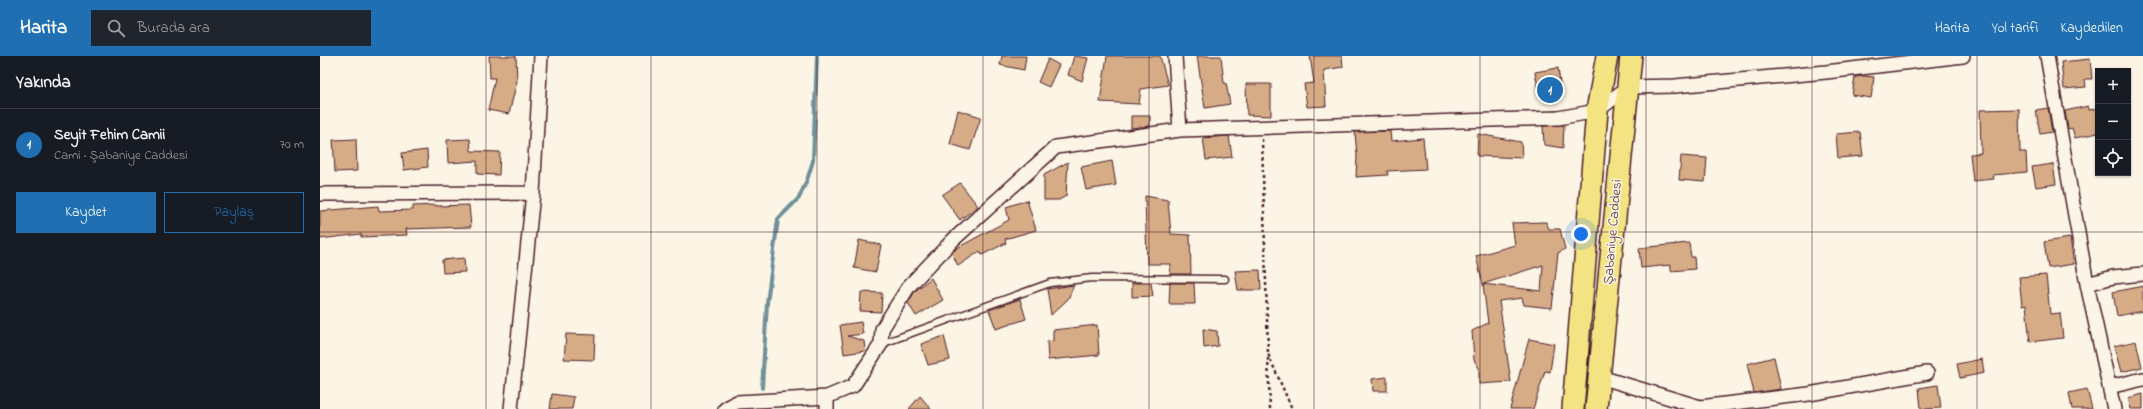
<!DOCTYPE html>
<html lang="tr">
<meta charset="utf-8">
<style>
body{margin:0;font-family:"Indie Flower",sans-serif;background:#20242c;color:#f1f3f6}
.controls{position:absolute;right:12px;top:12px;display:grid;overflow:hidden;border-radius:0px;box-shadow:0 1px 3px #0004}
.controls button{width:36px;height:36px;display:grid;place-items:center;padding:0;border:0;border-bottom:1px solid #363941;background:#171b24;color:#f1f3f6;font:20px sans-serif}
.you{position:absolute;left:1261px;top:178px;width:14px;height:14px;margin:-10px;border:3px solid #fff;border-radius:50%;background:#1a73e8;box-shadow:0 0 0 6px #1a73e833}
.badge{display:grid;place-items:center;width:26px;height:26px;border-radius:50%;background:#1f6fb2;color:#fff;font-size:13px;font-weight:700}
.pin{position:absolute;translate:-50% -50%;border:2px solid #fff;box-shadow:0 1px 4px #0006}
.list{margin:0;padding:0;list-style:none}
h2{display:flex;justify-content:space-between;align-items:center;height:52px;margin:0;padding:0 16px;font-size:17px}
h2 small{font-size:13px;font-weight:400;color:#9ea1a6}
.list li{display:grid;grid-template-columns:26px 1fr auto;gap:12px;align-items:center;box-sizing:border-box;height:72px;padding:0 16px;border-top:1px solid #363941}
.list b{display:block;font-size:15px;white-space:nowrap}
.list p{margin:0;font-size:13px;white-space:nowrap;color:#9ea1a6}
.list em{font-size:13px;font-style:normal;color:#9ea1a6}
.actions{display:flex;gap:8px;padding:12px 16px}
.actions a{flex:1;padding:9px 0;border:1px solid #1f6fb2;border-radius:0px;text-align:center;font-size:14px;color:#1f6fb2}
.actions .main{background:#1f6fb2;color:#fff}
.icon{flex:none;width:22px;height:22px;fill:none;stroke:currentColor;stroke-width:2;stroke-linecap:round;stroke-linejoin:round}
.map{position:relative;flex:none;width:1823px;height:353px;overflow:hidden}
header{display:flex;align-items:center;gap:24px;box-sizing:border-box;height:56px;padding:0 20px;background:#1f6fb2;color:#fff}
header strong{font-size:19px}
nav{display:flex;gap:22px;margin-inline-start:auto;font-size:14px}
.search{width:280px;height:36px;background:#20242c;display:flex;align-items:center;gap:10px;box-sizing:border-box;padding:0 14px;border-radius:0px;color:#9ea1a6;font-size:15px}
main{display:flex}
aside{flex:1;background:#171b24}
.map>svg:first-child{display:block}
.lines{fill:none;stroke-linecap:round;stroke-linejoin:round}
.stream{stroke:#6f8f98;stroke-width:4}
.building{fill:#d6ac87;stroke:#4a1f2b}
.service-casing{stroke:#4a1f2b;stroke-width:9}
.minor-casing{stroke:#4a1f2b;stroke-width:16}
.trunk-casing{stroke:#4a1f2b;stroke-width:24}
.path{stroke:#4a1f2b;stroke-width:2.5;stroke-dasharray:3 3;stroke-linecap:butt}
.service{stroke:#fcf5e5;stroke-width:6}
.minor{stroke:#fcf5e5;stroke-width:13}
.trunk{stroke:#f4e382;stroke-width:21}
.grid{fill:none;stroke:#4a1f2b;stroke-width:1;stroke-opacity:0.55}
.labels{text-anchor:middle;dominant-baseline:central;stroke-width:3;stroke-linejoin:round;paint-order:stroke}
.street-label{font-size:14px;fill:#4a1f2b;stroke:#fcf5e5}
</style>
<header>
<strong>Harita</strong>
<div class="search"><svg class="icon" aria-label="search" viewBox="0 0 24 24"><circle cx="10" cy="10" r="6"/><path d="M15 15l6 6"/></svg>Burada ara</div>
<nav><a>Harita</a><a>Yol tarifi</a><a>Kaydedilen</a></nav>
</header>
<main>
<aside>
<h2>Yakında<small></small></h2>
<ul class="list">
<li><span class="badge">1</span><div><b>Seyit Fehim Camii</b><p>Cami · Şabaniye Caddesi</p></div><em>70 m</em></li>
</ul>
<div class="actions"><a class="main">Kaydet</a><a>Paylaş</a></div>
</aside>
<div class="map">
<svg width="1823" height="353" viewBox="0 0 1823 353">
<rect width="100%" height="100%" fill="#fcf5e5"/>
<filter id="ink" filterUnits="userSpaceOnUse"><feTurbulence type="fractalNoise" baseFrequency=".025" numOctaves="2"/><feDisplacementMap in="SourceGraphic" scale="8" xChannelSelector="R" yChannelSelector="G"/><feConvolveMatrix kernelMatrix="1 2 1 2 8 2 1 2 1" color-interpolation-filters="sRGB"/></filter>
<g filter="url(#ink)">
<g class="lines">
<path class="stream" d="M442,332l5,-85 11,-84 21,-21 8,-18 6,-19 4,-105"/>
</g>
<path class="building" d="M169,0h27l1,25 -8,33 -21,-4 7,-32h-5z
M682,0h24l-2,14 -24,-5z
M754,0l14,2 -6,23 -14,-6z
M787,0h53l8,29 -27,4 -2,15 -39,-2z
M877,0h24l3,27h2l4,21 -25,4z
M990,0h32l1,11 -19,3 2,36 -19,1 -3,-23 10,-1z
M728,3l11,6 -10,22 -11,-5z
M1770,3l2,20h-7l1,8 -22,2 -3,-27z
M1238,12l3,22 -22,4 -4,-22z
M1544,20l10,1 -3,21 -19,-3 3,-18z
M926,28h25v32l-24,-1z
M1768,50l1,4 9,-2v25l-23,5 -3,-10 -4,1 -3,-18z
M1728,52l4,24 -12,2 -4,-24z
M1699,53l1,43h6l1,20 -34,3 1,4 -21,2 -3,-27 11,-1 -1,-43z
M638,54l23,7 -11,33 -20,-6z
M811,60h19v10l-19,2z
M1244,69l-1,23 -19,-3 -1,-19z
M1070,75l1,10 32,-3 3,31 -39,2 1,4 -32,2 1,-21 -2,-24z
M1540,76l3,24 -25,2 -2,-24z
M1158,78l43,8 1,16 -45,-2z
M909,80l3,21 -26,3 -3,-22z
M36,83l1,32 -22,1 -2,-32z
M150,83l1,12 29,1 -1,23 -22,-1v-13l-29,2 -1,-23z
M107,94l1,17 -24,3 -2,-17z
M1361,100l26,2 -2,24 -26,-2z
M792,105l4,24 -30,5 -5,-23z
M748,106l-2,34 -7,4h-15v-25z
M1733,108l3,20 -20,3 -4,-20z
M640,127l18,23 -18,14 -18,-25z
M825,140l23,4 3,34 19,1 1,39h-21l1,-10h-24z
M707,144l9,30 -31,9 1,4 -24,12 -2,-4 -22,15 -6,-13 5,-5 52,-28 -3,-13z
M116,149v1l33,-1 2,22 -65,2 1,6 -46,2v-3l-41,5v-28l58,-5 1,5 34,-1v-4z
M1226,166l3,7h11l5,20 -7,4 -6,55 -28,-3 -2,-7 -23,3 12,81 -32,2v-16l-5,-8 -2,-29 16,-8 -5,-39 58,7 2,-26 -60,19 -7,-28 39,-11 -3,-22z
M1750,182l4,26 -26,4 -4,-26z
M539,184l22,5 -5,27 -22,-4z
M1369,187l2,14h3l1,12 -24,2v-6l-30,3 -2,-20z
M144,202l1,14 -22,1 -1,-13z
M940,214l1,20h-23l-3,-19z
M1726,219l4,39 10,-1 3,25 -33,4 -4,-37 -4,1 -3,-29z
M611,222l12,22 -27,16 -8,-13 7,-12z
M812,227h19l2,13 -21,1z
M850,227h24l1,21h-26z
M754,229l-6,14 -17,16 -4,-26z
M1823,230v25l-26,5 -4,-24z
M541,236l21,1 -1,19 -21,-1z
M700,243l6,20 -30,10 -7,-19z
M541,266l2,12 -16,2 17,5 1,10 -21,3 -4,-29z
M777,269l2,30 -51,5 -1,-18 6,-1v-11z
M883,273l14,2 1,15 -14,2z
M246,278l29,1 -1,25 -30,-1z
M624,280l6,24 -22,5 -7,-21z
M1209,283l25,5 -4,28 -5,-1 -12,38h-23z
M1816,285l6,26 -21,5 -7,-26z
M1454,301l7,32 -27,4 -7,-29z
M1662,303l2,14 -24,5 -3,-14z
M1067,321v14h-14l-1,-12z
M1618,329l3,23 -20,1 -2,-21z
M1767,333l5,20h-20l-3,-16z
M232,338l22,3 -2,12h-22z
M1823,338v15h-12l-3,-11z
M600,340l11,13h-22z"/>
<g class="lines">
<g class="service-casing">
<path id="service" d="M561,288l169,-61 42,-5 133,1"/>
</g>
<g class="minor-casing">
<path id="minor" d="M855,0l5,74
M1727,0l40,228 27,125
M0,138l213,-1
M1767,228l26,-7 30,-3
M1280,321l100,30 109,-13 118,-21
M1789,331l34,-8
M507,341v12
M191,353l22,-216 8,-137
M405,353l12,-7 90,-5 26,-11 28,-42 1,-15 27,-43 44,-46 103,-93 124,-17 378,-12 39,-7 31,-24 47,-1 151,-14 137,-16"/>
</g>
<g class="trunk-casing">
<path id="trunk" d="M1253,353l24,-298 10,-55
M1276,353l35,-353"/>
</g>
<path class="path" d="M942,83l6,215 24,55
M948,302l2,51"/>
<use href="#service" class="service"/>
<use href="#minor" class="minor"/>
<use href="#trunk" class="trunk"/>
</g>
</g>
<path class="grid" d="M166,0v353M331,0v353M497,0v353M663,0v353M829,0v353M994,0v353M1160,0v353M1326,0v353M1492,0v353M1657,0v353M0,176h1823"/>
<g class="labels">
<g class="street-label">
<text transform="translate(1293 176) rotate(-85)">Şabaniye Caddesi</text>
</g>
</g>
</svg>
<div class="controls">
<button>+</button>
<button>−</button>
<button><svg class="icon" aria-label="locate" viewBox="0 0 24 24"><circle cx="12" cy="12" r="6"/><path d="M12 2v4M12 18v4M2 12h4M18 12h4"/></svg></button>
</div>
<div class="you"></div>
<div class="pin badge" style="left:1230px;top:34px">1</div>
</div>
</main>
